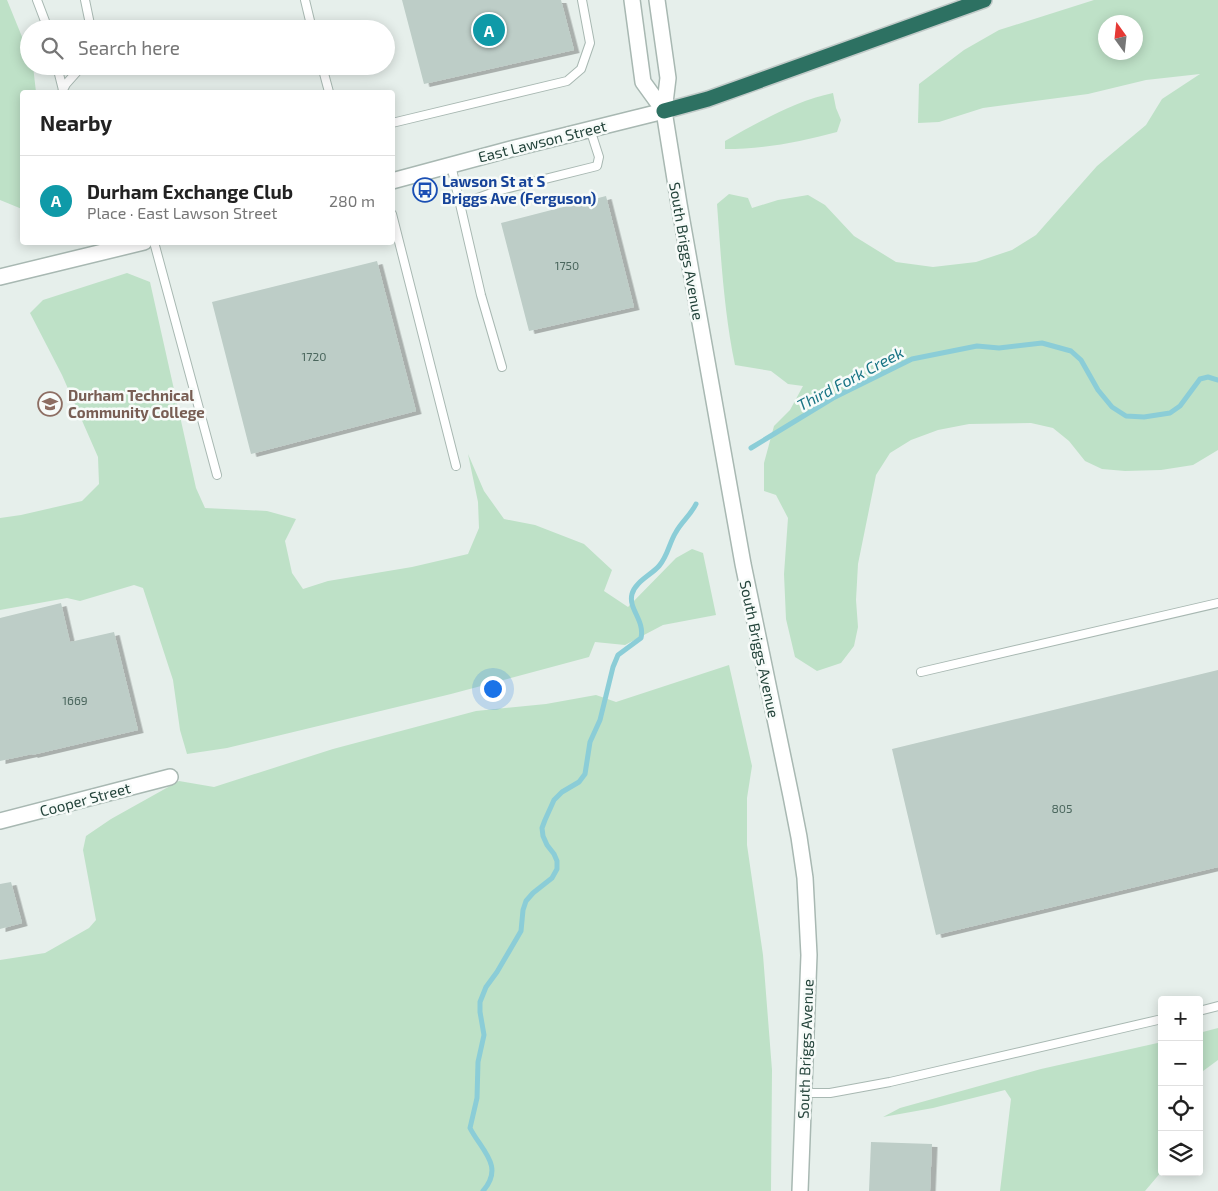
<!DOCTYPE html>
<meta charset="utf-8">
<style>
body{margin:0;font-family:"Exo 2",sans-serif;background:#f2f2f2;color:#222}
.controls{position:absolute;right:15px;bottom:15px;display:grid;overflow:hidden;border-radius:5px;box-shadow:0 2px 12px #0003}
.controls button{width:45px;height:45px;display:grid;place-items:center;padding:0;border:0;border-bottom:1px solid #e0e0e0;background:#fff;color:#222;font:25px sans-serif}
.compass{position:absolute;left:1098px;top:15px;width:45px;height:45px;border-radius:50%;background:#fff;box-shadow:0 2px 12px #0003;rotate:345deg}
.you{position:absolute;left:492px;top:688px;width:18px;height:18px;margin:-12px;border:4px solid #fff;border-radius:50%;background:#1a73e8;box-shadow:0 0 0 8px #1a73e833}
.badge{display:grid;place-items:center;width:32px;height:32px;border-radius:50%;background:#1a73e8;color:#fff;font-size:16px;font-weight:700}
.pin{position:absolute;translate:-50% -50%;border:2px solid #fff;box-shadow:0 1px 5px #0006}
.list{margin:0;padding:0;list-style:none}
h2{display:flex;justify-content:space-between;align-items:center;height:65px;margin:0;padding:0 20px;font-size:21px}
h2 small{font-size:16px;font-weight:400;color:#767676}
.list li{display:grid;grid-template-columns:32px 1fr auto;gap:15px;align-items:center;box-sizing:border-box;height:90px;padding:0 20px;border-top:1px solid #e0e0e0}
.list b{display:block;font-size:19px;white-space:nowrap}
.list p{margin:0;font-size:16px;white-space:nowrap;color:#767676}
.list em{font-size:16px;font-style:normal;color:#767676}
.icon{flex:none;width:28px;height:28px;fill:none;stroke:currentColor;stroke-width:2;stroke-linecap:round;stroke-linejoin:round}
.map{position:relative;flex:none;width:1218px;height:1191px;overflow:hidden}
.search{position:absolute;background:#fff;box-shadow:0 2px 12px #0003;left:20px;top:20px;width:375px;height:55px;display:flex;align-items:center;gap:12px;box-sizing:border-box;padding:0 18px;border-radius:28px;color:#767676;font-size:19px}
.panel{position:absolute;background:#fff;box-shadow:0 2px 12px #0003;left:20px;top:90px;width:375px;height:155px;border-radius:5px}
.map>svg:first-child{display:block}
.green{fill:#bee1c7;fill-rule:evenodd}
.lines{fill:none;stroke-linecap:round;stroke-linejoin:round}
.stream{stroke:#8bcdd7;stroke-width:5}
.building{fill:#bdcdc7;filter:url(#shadow)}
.service-casing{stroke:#a8b8b2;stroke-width:10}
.minor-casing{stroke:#a8b8b2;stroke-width:18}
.tertiary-casing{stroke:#a8b8b2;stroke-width:18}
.motorway-casing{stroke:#c1cac8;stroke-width:18}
.service{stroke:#fff;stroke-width:8}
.minor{stroke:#fff;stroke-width:15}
.tertiary{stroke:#fff;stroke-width:15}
.motorway{stroke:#2d7162;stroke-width:15}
.labels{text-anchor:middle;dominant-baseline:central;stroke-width:5;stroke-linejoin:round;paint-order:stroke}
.number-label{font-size:12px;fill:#4a665d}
.street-label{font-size:15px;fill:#23433a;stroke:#f7fbf9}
.transit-label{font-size:15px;font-weight:bold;fill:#164399;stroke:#f7fbf9;text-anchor:start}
.education-label{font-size:15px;font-weight:bold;fill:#785e54;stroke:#f7fbf9;text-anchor:start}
.water-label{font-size:16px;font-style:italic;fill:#187484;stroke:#f7fbf9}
</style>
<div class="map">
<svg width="1218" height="1191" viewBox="0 0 1218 1191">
<defs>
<filter id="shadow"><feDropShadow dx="5.5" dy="3" stdDeviation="0" flood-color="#0004"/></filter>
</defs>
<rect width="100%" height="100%" fill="#e6efeb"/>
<path class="green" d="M0,0h7l22,54v12h4l3,26h-14v117l-22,-9z
M1094,0h124v450l-25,15 -32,5 -36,1 -23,-2 -17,-8 -16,-20 -16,-13 -22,-5 -62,1 -31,6 -27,10 -21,13 -14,22 -18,89 -2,36 2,27 -4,19 -13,17 -24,8 -22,-14 -9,-38 -2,-45 4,-56 -12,-23 -12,-4v-28l10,-37 16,-16 13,-24 -15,-2 -17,-13 -36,-6c-11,-53 -14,-107 -18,-161l12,-10 19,4 4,10 26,-8 30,-5 17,10 29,31 42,26 37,5 43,-5 36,-12 24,-15 61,-69 49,-41 16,-26 38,-25 -54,6 -58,14 -105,14 -44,14 -21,1 1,-39 45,-34 35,-20zM1106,22h30v30h-30z
M833,93l3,15 5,12 -4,12c-37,10 -73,17 -112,17v-8c34,-19 70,-40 108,-48z
M127,273l23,9 46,206 9,20 62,3 29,8 -11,22 7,32 11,16 25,-8 84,-14 56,-13 11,-26 -1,-26 -10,-48 16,37 20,28 31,6 49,19 28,26 -8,21 24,16 48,-49 16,-9 11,4 13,62 -53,10 -38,20 -30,-3 -6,15 -138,37 -224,54 -40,6 -7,-24 -7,-50 -30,-92 -9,-3 -54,16 -13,-3 -67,12v-92l21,-3 61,-14 17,-17 -1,-27 -36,-82 -32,-62 13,-13z
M729,665l23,101 -5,32v47l16,110 9,115 -1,121h-771v-231l45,-7 44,-25 7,-8 -13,-70 3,-14 25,-17 68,-38 35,6 119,-38 143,-38 70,-7 50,-9 20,7z
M1218,1028v32l-19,14v-41z
M1162,1042v129l-17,20h-145l11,-92 -6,-9 -72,18 -50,9 17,-9 141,-39z"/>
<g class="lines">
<path class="stream" d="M751,448l82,-50 79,-39 65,-13 22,2 43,-5 29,8 10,9 17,30 14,17 14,9 18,1 26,-4 10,-7 20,-27 8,-2 10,3
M483,1191c22,-25 -2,-41 -13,-63l7,-30 1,-36 6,-27 -4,-23v-10l6,-15 11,-15 24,-41 2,-21 3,-9 7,-8 19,-15 5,-9v-8l-3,-7 -7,-9 -4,-9 -1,-8 3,-8 9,-20 8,-8 17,-10 6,-8 5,-32 10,-22 13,-53 5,-12 23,-17c4,-18 -13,-29 -9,-44 3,-12 19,-19 27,-28 9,-10 10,-23 17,-34 6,-11 14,-16 20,-28"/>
</g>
<path class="building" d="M402,0h159l13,50 -150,34z
M606,196l28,111 -105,24 -28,-108z
M377,261l39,150 -165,43 -39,-152z
M61,603l9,39 44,-10 24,98 -106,25v-1l-32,7v-143z
M1218,670v197l-282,68 -44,-186z
M11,882l11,41 -22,6v-45z
M871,1142l61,2 -2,47h-61z"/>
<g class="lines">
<g class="service-casing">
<path id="service" d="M37,0l11,29
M85,0l6,29
M305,0l7,29
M57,66l6,24
M322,66l7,26
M62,92l4,-8 16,-18
M392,123l175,-42 14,-12 9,-26 -8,-43
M451,165l30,130 21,72
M461,204l36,-13 100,-25 2,-9 -9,-28
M392,214l64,252
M154,242l63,233
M921,672l297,-69
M1199,1011l19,-5
M803,1093h27l60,-11 272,-63"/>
</g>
<g class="minor-casing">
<path id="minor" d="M0,821l170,-44"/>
</g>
<g class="tertiary-casing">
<path id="tertiary" d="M632,0l11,82 21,29
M657,0l11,78 -4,33 15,93 64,360 48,232 8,41 6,41 4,77 -9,236
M392,181l119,-32 153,-38
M0,277l144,-35"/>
</g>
<g class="motorway-casing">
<path id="motorway" d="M664,111l44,-12 276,-99"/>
</g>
<use href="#service" class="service"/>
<use href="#minor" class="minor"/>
<use href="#tertiary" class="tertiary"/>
<use href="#motorway" class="motorway"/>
</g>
<defs>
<g id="bus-ring" transform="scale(1.25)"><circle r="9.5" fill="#f7fbf9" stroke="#1a4fb4" stroke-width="1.5"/><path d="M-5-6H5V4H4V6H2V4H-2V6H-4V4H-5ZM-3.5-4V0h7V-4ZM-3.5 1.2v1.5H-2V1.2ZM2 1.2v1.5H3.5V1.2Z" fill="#1a4fb4"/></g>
<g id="university-ring" transform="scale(1.25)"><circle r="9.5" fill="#f7fbf9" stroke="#8d6e63" stroke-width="1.5"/><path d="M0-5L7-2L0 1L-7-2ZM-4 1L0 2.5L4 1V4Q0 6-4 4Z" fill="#8d6e63"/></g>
</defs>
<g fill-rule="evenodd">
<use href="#bus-ring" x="425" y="190"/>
<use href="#university-ring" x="50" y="404"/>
</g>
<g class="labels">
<g class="number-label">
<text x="567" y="265">1750</text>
<text x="314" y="356">1720</text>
<text x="75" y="700">1669</text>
<text x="1062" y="808">805</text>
</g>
<g class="street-label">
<text transform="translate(542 141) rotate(-14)">East Lawson Street</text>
<text transform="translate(687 251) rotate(80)">South Briggs Avenue</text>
<text transform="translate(760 649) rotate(78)">South Briggs Avenue</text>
<text transform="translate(85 799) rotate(-15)">Cooper Street</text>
<text transform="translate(805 1049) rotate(-88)">South Briggs Avenue</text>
</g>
<g class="transit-label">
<text x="442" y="181">Lawson St at S<tspan x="442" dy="17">Briggs Ave (Ferguson)</tspan></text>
</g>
<g class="education-label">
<text x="68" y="395">Durham Technical<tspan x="68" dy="17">Community College</tspan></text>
</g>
<g class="water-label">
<text transform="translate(850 378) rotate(-28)">Third Fork Creek</text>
</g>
</g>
</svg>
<div class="controls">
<button>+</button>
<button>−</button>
<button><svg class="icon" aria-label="locate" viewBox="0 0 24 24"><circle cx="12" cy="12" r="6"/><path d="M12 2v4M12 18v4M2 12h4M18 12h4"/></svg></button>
<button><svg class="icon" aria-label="layers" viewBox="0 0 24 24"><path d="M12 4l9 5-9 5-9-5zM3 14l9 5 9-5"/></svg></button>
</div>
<svg class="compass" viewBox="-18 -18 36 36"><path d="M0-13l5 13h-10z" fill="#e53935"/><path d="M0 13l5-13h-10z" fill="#767676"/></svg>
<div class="you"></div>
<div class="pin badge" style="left:489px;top:30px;background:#0f9aa8">A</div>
<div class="search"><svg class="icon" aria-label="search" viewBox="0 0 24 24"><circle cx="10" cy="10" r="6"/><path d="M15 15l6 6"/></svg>Search here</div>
<section class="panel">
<h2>Nearby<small></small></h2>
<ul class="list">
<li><span class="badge" style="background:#0f9aa8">A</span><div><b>Durham Exchange Club</b><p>Place · East Lawson Street</p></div><em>280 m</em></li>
</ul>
</section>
</div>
